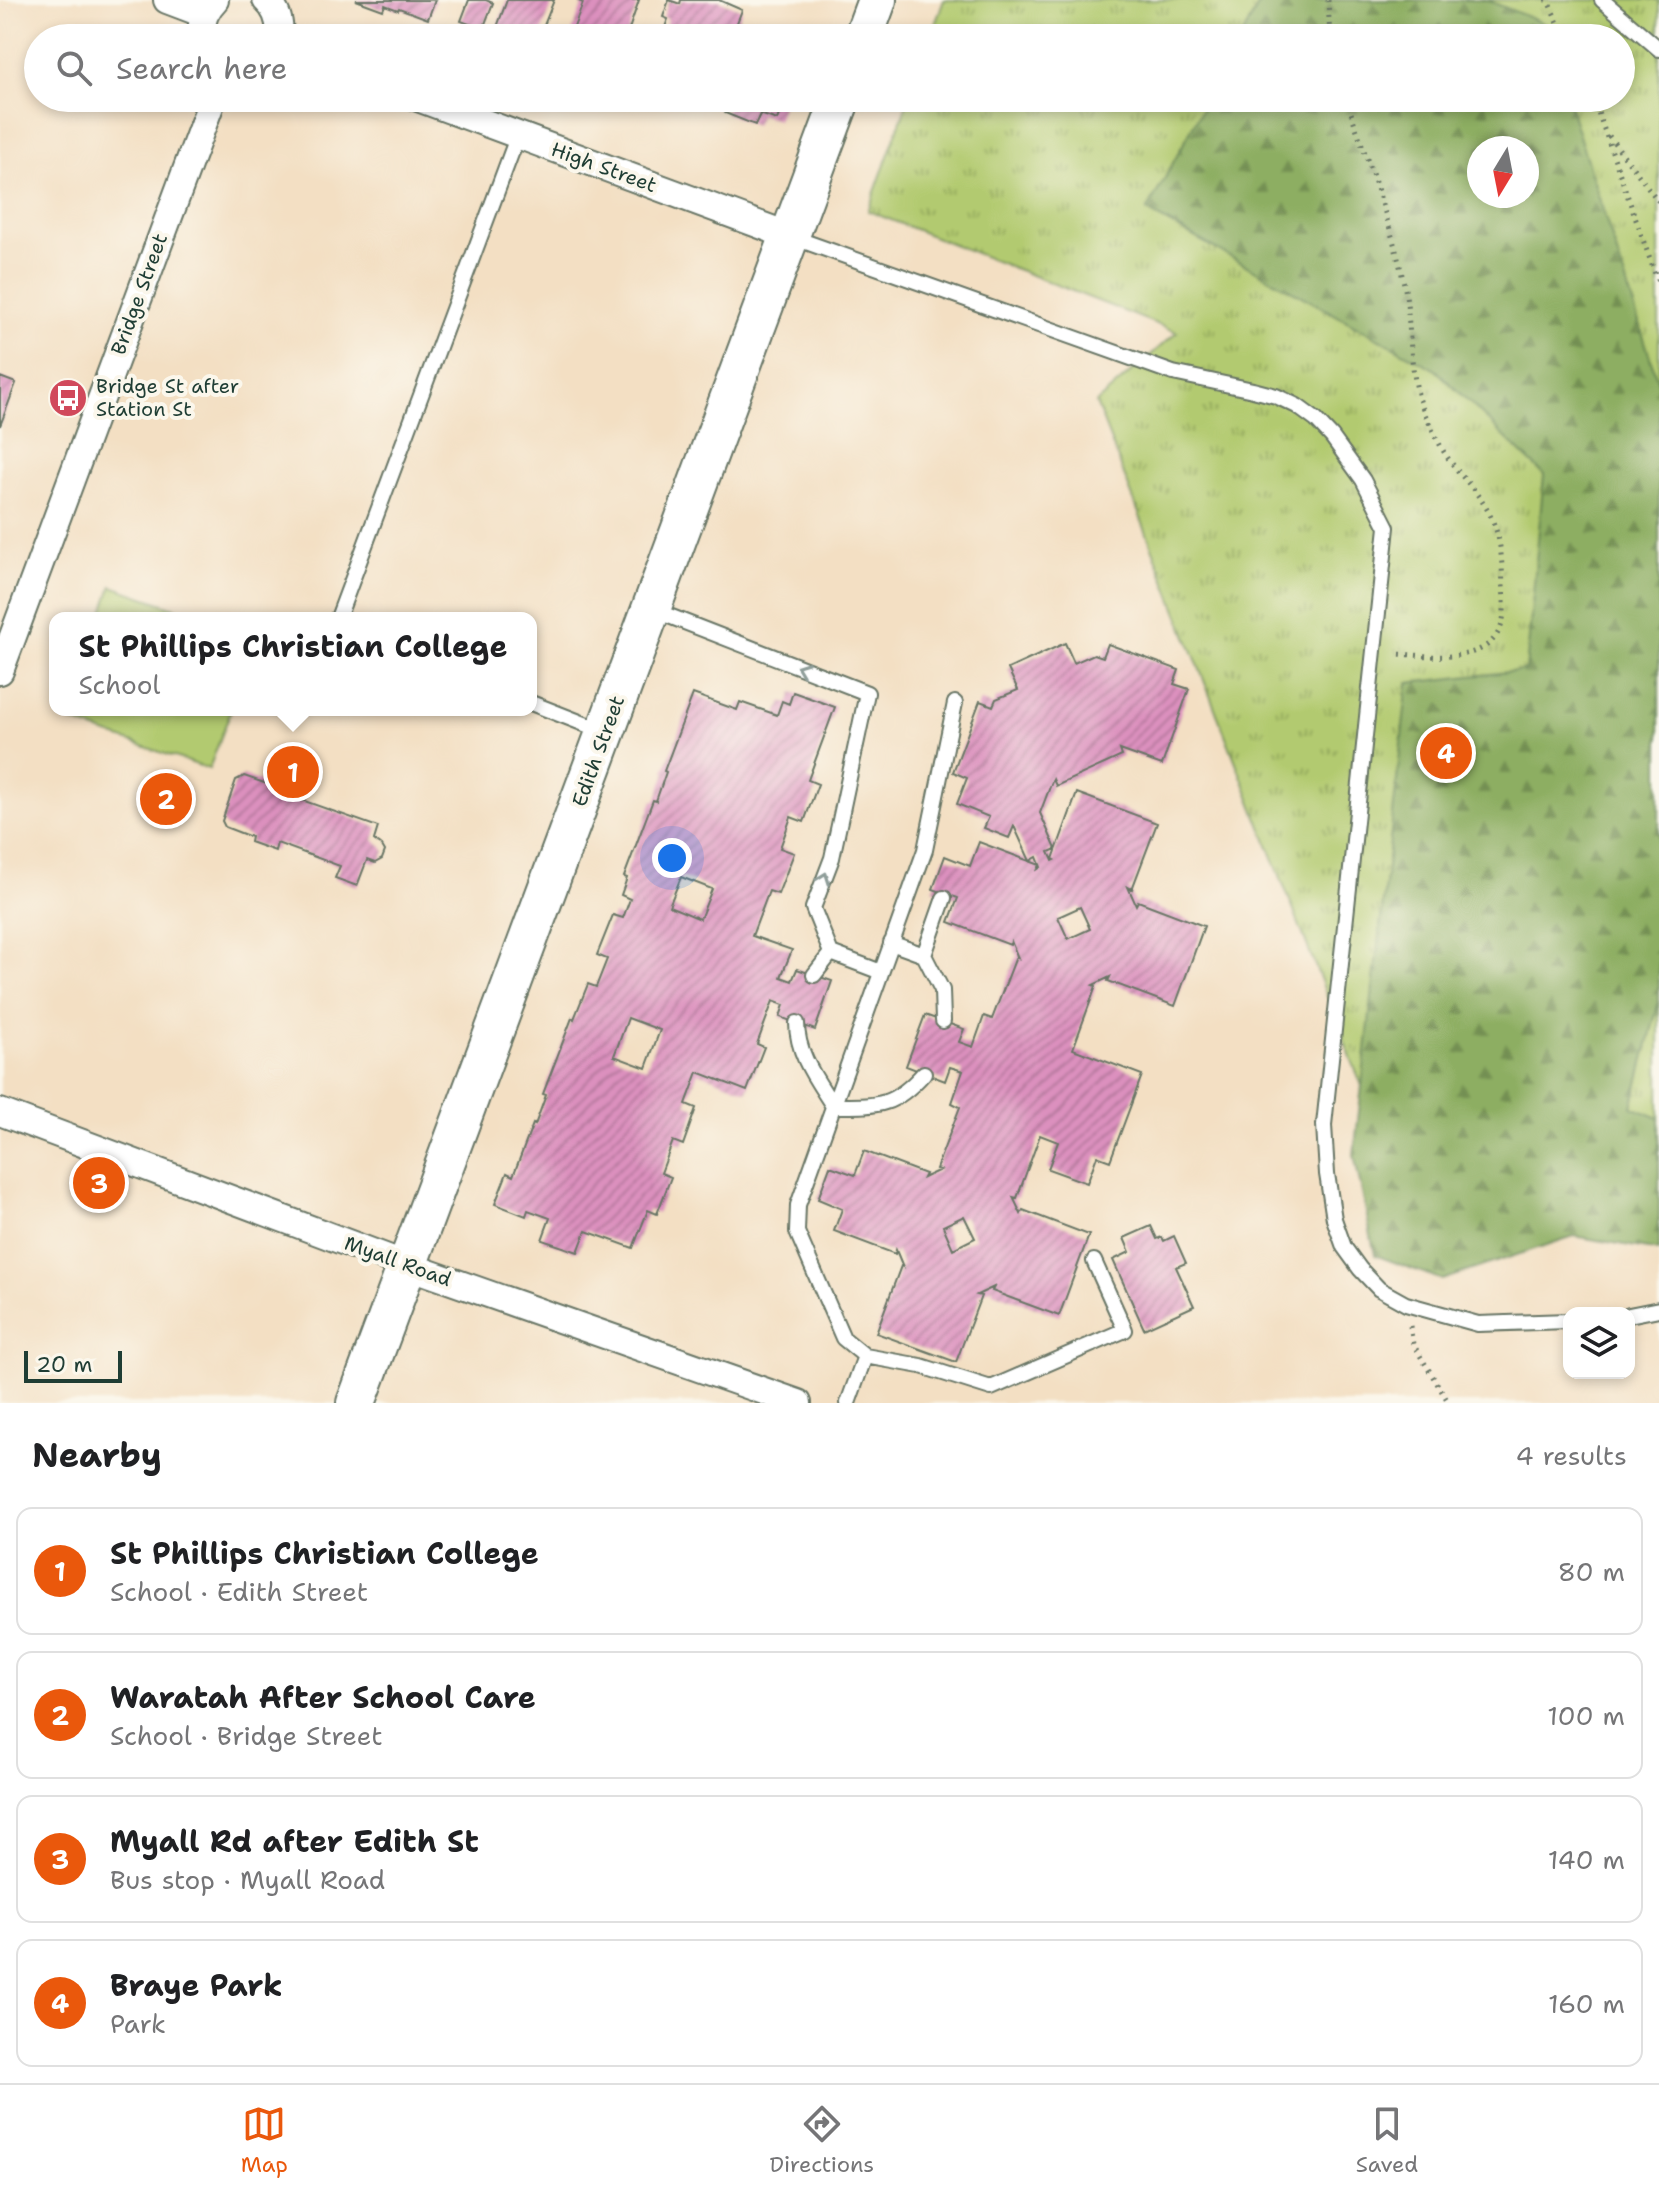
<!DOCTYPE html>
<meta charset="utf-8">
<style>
body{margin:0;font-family:"Shantell Sans",sans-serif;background:#f6f6f6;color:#202124}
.controls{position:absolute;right:24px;bottom:24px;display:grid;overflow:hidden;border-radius:16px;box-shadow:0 4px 12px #0003}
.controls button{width:72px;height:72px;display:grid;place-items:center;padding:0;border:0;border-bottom:2px solid #e0e0e0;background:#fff;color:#202124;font:40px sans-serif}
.compass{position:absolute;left:1467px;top:136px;width:72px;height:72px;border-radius:50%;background:#fff;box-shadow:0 4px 12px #0003;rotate:190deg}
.scale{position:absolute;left:24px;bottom:20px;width:98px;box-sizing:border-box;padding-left:8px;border:4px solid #1f3d34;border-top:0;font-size:22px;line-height:28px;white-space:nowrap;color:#1f3d34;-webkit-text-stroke:6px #fbf7ec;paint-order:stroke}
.you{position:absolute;left:672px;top:858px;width:28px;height:28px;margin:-20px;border:6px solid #fff;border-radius:50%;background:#1a73e8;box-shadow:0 0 0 12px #1a73e833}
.badge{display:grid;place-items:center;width:52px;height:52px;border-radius:50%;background:#ea580c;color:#fff;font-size:26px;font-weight:700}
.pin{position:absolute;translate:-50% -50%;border:4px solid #fff;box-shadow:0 2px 8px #0006}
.popup{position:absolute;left:49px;top:612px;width:488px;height:104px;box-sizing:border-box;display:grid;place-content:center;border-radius:16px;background:#fff;filter:drop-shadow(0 2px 6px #0005);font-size:26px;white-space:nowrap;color:#757577}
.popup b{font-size:30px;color:#202124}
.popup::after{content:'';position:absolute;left:50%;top:100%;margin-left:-16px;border:16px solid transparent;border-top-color:#fff}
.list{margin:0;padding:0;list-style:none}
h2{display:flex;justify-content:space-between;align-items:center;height:104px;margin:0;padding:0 32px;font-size:34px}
h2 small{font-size:26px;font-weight:400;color:#757577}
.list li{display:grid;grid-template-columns:52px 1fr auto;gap:24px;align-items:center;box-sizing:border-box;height:128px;margin:0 16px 16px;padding:0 16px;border:2px solid #e0e0e0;border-radius:16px}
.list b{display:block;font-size:30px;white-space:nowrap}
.list p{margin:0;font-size:26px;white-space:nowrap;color:#757577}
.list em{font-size:26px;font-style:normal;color:#757577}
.icon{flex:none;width:44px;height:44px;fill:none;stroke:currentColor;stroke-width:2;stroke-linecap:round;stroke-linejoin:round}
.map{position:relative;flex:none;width:1659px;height:1403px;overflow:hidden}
.search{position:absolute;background:#fff;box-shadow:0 4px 12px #0003;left:24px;right:24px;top:24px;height:88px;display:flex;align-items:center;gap:20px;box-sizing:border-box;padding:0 28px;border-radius:44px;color:#757577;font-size:30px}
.sheet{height:680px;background:#fff}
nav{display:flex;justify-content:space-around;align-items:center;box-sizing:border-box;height:112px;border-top:2px solid #e0e0e0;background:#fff;font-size:22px;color:#757577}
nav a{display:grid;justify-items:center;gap:4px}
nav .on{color:#ea580c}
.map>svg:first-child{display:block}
.grass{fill:url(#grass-tufts);stroke:#688452;stroke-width:2;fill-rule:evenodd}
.forest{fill:url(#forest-firs);stroke:#56764b;stroke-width:2;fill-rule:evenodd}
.pitch{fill:#b2ca6f;stroke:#688452;stroke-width:2}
.building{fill:url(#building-hatch);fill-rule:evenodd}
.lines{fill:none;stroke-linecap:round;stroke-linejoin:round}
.service-casing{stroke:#697666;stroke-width:18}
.minor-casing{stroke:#697666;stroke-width:30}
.secondary-casing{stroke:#697666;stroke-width:42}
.path{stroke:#697666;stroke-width:5;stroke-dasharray:2 6;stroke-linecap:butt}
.service{stroke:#fff;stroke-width:14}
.minor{stroke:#fff;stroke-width:26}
.secondary{stroke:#fff;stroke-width:38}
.oneway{stroke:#8f9e9a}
.labels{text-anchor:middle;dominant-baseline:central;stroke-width:8;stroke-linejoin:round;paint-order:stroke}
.street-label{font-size:20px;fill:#1f3d34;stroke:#fbf7ec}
.poi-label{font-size:20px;fill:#1f3d34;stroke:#fbf7ec;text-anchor:start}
</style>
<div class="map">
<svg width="1659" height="1403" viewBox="0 0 1659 1403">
<defs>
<pattern id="grass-tufts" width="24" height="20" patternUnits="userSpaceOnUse" patternTransform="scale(2)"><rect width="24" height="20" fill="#b2ca6f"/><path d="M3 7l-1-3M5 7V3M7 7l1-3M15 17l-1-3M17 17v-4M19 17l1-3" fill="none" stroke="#90a55c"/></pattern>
<pattern id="forest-firs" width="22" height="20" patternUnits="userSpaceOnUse" patternTransform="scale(2)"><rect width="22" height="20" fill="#8dae62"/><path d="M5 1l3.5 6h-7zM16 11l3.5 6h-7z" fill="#738f52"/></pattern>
<pattern id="building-hatch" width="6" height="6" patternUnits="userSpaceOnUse" patternTransform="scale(2)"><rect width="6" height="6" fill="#dc90be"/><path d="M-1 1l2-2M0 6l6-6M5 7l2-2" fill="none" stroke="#b2779b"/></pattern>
</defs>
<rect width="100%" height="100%" fill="#fbf7ec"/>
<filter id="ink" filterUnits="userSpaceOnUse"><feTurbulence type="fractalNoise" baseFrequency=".0125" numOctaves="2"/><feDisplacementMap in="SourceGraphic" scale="16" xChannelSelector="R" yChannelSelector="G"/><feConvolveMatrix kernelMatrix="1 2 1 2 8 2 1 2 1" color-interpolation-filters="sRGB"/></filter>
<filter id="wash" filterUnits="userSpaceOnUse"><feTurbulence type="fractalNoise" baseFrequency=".006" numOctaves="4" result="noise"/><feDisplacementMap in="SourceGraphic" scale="32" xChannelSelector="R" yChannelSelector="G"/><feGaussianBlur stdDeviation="1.8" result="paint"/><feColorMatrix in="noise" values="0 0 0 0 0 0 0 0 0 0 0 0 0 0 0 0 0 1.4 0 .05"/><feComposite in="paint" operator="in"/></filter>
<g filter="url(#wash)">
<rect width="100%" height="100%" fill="#f3dfc3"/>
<path class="grass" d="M944,0h715v1195l-290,-91 -273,-701 81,-71 -309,-121 41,-113h712v-60h-691zM1479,148h48v48h-48z"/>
<path class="forest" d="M1261,0h226l56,23 5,15h-307z
M1208,98h359l92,287v616l-27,106 27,11v133l-85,-15 -132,44 -67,-25 -21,-100 54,-472 118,-13 18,-195 -108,-105 -289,-159zM1479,148h48v48h-48z"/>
<path class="pitch" d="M112,586l91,32h-102z
M67,710h164l-22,59 -145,-50z"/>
<g id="blocks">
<path class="building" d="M356,0h79l-7,19 -29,-11 -1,2 -13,-5 -2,5z
M469,0h17l7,3 -10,26 -22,-8z
M507,0h47l-15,38h-46z
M577,0h62l-13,38h-56l13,-35z
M669,0l11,4 1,-4h38l23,10 -11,28h-70l7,-19 -5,-2z
M760,25l19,7 -2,6h-22z
M731,98h54l-8,22 -17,-6 -5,11 -30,-12z
M0,377l16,6 -16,43z
M1065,643l9,20 20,-9 9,3 5,-13 71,26 -5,14 15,5 -27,76 -42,-15 2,6 -66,30 -3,-7 -13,34 16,36 -7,3 4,9 2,-1 -2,-1 24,-66 80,30 -25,66 -4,-2 8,18 2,-4 66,25 -29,80 -67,-25 2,-4 -17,8 3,1 -23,63 69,26 -32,86 -13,-5 -10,27 -39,-14 10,-27 -18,-7 -23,63 -4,-1 8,17 2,-4 66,25 -30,81 -67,-25 2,-4 -17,8 4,1 -25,66 -80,-29 25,-67 2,1 -7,-17 -1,4 -61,-23 8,-22 -24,-10 12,-33 25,9 9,-24 61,23 -2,4 17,-8 -4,-1 24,-62 -8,-4 11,-32 -13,-4 -5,14 -39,-15 19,-51 39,14 -5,13 14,5 11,-31 8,3 24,-62 2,1 -7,-17 -1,4 -61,-23 9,-24 -25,-9 12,-33 25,10 9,-24 61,23 -2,4 3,-2 -4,-10 -7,4 -16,-35 -5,12 -25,-10 5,-11 -32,-13 10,-26 -14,-6 27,-71 13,5 3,-7 22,-9 -10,-21zM1080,907l10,22 -22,10 -10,-22zM964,1216l11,22 -22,11 -10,-23z
M793,692l42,15 -27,73 10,4 -14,38 -13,-5 -11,31 14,5 -16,41 -9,-3 -17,45 40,14 -11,27 11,4 5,-12 35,12 -17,49 -35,-13 4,-12 -11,-4 -16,43 7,3 -17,44 -49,-19 -12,32 10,4 -13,37 -10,-4 -12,32 10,4 -14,37 -9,-4 -15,38 -47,-17 -8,21 -36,-12 8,-22 -22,-8 -2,6 -31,-12 12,-31 6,3 20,-52 2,1 11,-30 -3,-1 29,-76 2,1 14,-35 8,3 11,-28 -10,-4 16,-40 10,3 7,-19 -9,-4 6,-17 -3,-1 29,-77 3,1 10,-29 -2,-1 29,-77 44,16 3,-8 37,13 5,-14 7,3zM681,877l31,12 -12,30 -31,-13zM628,1018l32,12 -14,38 -32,-12z
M244,776l26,9 1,-4 25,9 -3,7 85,30 -4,13 8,6 3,5 -3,8 -7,4 -8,-3 -10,26 -22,-8 5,-12 -63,-23 -2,8 -25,-9 1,-5 -26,-10 -3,-6 14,-41z
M1151,1226l6,13 5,-2 2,4 10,-5 12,27 -10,4 18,39 -50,23 -31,-69 17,-8 -6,-14z"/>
</g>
</g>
<g filter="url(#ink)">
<use href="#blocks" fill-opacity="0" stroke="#697666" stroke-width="2"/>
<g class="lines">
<g class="service-casing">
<path id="service" d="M1602,0l57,49
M792,237l381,136 80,17 23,6 21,10 19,14 16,17 31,43 24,47 -63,598 3,49 7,45 10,28 16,22 19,20 27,15 72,20 91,-3
M651,609l216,84 -35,165 -19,50 18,45 50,19
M338,618l180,-483
M531,703l74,29
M891,943l33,12 18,35 1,31
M924,955l20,-57
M814,975l17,-22
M797,1023c0,32 20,57 36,83 44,0 60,2 91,-33
M1629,1315l30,-6
M865,1356l56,10 70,22 134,-58 -31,-69
M848,1403l17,-47 -22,-18 -46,-106 1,-27 127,-355 30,-147"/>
</g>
<g class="minor-casing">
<path id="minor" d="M167,0l37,14
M266,0c11,10 15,23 13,38
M202,38c-2,-15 2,-27 13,-38
M418,98l372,138
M0,671l213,-573
M0,1112l406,153 392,138"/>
</g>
<g class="secondary-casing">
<path id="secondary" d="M863,38l14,-38
M356,1403l485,-1305"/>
</g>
<path class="path" d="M1328,0l2,38
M1545,0l3,1 17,37
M1346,98c21,63 46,126 59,191 7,41 3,86 20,125 6,13 12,26 19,38 17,27 40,43 51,75 7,19 7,40 8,60 1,13 3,29 -3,42 -17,37 -71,26 -104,25
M1593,98l66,187
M1609,136l50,66
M1410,1326l3,18 36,59"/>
<use href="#service" class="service"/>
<use href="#minor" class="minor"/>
<use href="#secondary" class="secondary"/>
</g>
<defs><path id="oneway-chevron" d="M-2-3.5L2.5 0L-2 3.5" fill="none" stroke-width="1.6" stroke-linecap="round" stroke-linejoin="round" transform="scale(2)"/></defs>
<g class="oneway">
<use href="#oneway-chevron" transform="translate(802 668) rotate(-159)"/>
<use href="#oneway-chevron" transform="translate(824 878) rotate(-70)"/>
</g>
</g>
<defs>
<g id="bus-disc" transform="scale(2)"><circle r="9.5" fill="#d1495b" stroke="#fbf7ec"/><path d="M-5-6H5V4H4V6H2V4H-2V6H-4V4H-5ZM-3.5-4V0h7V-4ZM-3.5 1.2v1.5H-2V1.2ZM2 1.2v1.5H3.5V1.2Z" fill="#fff"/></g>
</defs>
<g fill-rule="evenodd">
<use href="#bus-disc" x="68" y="398"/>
</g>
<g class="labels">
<g class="street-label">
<text transform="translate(604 167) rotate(20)">High Street</text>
<text transform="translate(139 294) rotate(-70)">Bridge Street</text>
<text transform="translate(598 751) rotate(-70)">Edith Street</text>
<text transform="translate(398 1261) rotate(20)">Myall Road</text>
</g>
<g class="poi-label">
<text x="96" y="386">Bridge St after<tspan x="96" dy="23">Station St</tspan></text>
</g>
</g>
</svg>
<div class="controls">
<button><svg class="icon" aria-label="layers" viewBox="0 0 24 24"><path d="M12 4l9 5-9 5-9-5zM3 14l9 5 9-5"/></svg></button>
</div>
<svg class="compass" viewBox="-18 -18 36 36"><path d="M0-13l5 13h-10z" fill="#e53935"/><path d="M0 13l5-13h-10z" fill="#757577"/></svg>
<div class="scale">20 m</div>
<div class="you"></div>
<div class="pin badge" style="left:293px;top:772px">1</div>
<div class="popup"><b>St Phillips Christian College</b>School</div>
<div class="pin badge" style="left:166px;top:799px">2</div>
<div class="pin badge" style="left:99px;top:1183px">3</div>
<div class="pin badge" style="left:1446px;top:753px">4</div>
<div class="search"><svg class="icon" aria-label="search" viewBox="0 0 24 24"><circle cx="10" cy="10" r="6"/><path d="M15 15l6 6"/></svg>Search here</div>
</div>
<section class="sheet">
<h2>Nearby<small>4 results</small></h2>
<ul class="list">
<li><span class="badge">1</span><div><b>St Phillips Christian College</b><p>School · Edith Street</p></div><em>80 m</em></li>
<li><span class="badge">2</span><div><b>Waratah After School Care</b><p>School · Bridge Street</p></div><em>100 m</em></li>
<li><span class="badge">3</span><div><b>Myall Rd after Edith St</b><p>Bus stop · Myall Road</p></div><em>140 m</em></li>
<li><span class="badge">4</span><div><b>Braye Park</b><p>Park</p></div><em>160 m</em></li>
</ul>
</section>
<nav>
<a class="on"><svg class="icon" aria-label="map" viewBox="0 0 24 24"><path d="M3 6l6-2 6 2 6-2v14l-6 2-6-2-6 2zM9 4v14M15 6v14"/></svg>Map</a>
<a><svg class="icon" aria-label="directions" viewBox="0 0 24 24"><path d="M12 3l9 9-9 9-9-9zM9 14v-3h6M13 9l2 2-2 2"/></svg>Directions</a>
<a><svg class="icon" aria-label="saved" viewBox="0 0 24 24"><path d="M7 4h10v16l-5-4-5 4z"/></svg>Saved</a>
</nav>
